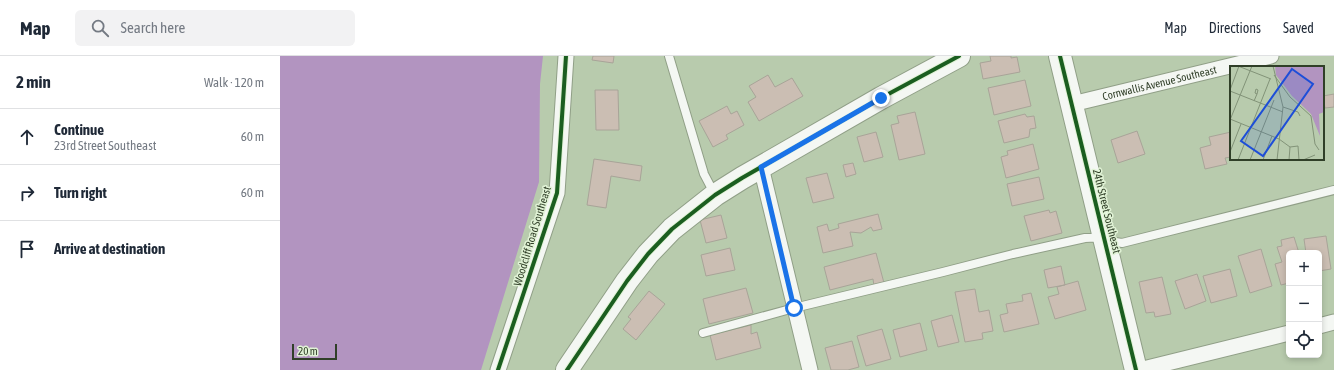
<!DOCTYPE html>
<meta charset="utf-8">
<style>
body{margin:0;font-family:"Asap Condensed",sans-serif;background:#f2f2f3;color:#1f2937}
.controls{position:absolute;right:12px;bottom:12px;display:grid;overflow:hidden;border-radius:6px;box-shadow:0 2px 6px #0003}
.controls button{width:36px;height:36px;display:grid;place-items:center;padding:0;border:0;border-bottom:1px solid #e0e1e3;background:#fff;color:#1f2937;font:20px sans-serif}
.scale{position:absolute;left:12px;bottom:10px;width:45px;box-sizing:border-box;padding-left:4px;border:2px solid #303f28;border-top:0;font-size:11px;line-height:14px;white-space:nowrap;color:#303f28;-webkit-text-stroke:3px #e1f3d6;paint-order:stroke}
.stop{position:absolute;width:12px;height:12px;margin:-9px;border:3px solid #1a73e8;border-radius:50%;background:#fff}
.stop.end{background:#1a73e8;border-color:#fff;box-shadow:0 1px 4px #0008}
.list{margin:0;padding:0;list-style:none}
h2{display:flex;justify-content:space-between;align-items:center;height:52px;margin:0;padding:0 16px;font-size:17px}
h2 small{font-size:13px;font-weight:400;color:#747a83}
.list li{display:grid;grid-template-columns:26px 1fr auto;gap:12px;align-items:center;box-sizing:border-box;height:56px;padding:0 16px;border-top:1px solid #e0e1e3}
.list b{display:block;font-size:15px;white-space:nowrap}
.list p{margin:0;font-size:13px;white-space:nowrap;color:#747a83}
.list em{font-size:13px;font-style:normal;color:#747a83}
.icon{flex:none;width:22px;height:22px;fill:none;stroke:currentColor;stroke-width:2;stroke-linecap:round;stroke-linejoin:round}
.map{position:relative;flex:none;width:1054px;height:314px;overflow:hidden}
header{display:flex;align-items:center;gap:24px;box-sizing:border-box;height:56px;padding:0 20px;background:#fff;border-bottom:1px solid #e0e1e3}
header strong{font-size:19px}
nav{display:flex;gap:22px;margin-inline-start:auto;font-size:14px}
.search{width:280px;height:36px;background:#f2f2f3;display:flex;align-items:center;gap:10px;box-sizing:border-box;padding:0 14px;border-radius:6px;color:#747a83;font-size:15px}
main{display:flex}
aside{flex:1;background:#fff}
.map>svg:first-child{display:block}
.forest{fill:#b294c0}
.building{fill:#cbbeb3;stroke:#a8a498}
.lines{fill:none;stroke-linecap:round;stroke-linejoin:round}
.lane-casing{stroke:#909f87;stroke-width:10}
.street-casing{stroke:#909f87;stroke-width:17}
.secondary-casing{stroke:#909f87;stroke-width:24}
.lane{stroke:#f4f7f3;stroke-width:8}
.street{stroke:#f4f7f3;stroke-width:15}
.secondary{stroke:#f4f7f3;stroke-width:22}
.cycleway-casing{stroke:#e1f3d6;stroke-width:6}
.cycleway{stroke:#1b5e20;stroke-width:4}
.route{stroke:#1a73e8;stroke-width:5}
.labels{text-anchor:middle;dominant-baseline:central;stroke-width:3;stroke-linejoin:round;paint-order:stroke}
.street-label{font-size:11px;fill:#303f28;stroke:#e1f3d6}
.inset-road{fill:none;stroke:#829378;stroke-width:1}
.view{fill:#1d4ed8;fill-opacity:0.15;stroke:#1d4ed8;stroke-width:2}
.inset-edge{fill:none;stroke:#303f28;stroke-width:2}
</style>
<header>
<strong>Map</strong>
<div class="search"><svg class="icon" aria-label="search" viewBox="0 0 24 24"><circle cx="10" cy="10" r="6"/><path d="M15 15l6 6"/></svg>Search here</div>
<nav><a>Map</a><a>Directions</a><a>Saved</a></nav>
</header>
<main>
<aside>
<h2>2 min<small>Walk · 120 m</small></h2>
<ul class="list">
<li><svg class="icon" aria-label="ahead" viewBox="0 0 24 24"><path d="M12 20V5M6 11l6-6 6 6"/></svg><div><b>Continue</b><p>23rd Street Southeast</p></div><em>60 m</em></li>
<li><svg class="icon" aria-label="right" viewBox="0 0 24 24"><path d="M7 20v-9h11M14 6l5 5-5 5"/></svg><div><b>Turn right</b></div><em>60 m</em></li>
<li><svg class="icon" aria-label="arrive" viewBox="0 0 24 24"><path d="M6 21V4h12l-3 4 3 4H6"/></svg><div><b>Arrive at destination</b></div></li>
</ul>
</aside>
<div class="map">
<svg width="1054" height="314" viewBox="0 0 1054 314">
<rect width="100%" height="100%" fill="#b8cbad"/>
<path class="forest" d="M0,0h263l-3,28 -1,98 -58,188h-201z"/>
<path class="building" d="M313,0h21l-1,7 -21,-3z
M710,0h21v2l6,-1 3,15 -37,7 -3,-16 11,-2z
M488,19l7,12 17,-9 11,18 -44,25 -11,-19 8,-5 -7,-11z
M745,24l6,26 -37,9 -6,-27z
M315,34h23l1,40h-23z
M1054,38v13l-9,1 -2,-12z
M447,50l4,8 6,-3 7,14 -18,10 2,4 -15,8 -14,-26z
M635,56l10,42 -26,6 -8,-35 8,-2 -2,-7z
M745,58l2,3 7,-1 2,12 -6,1 -1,8 -25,6 -6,-22z
M857,75l8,23 -27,9 -7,-23z
M596,76l7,25 -19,5 -7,-25z
M951,76v25l-6,1 2,6 -22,5 -5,-21 11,-3 -2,-8z
M753,88l6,25 -33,9 -5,-21 7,-2 -1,-4z
M314,103l48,7 -2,15 -29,-5 -5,32 -19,-3z
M573,107l3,11 -10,3 -3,-12z
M547,117l7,25 -21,5 -7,-25z
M759,121l5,22 -32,7 -5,-22z
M769,154l1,3 6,-2 6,22 -31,8 -7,-25z
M598,158l4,15 -9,2 -2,-4 -10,6 -11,-1 3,14 -30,7 -6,-26 10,-3 2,7 10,-3 -1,-4z
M441,159l6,23 -21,5 -6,-23z
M1046,180l5,33 -12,2v-18h-13l-2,-14z
M1014,181l5,16h-10v30l-8,2 -6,-21 7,-2 -5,-15 5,-1 -1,-6z
M450,192l5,22 -29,6 -5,-21z
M981,193l11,37 -22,7 -12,-37z
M596,197l8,30 -10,3 -1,-7 -43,11 -6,-23z
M781,210l4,19 -17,3 -4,-18z
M950,213l7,27 -26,7 -8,-27z
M917,218l9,27 -21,8 -10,-28z
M882,221l9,37 -16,3 -1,-5 -8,1 -7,-31z
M798,225l8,29 -31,9 -7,-22 11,-3 -2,-7z
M466,232l7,25 -44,11 -6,-25z
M695,233l4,23 10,-2 4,21 -11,2 1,6 -18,3 -10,-50z
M369,235l16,13 -29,36 -13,-11 8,-10 -3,-2z
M751,237l8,31 -35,8 -4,-17 8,-2 -2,-9 17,-3 -1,-6z
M672,259l7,27 -21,5 -7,-26z
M640,267l7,27 -27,7 -7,-27z
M471,269v9l6,-2 4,16 -45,12 -6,-25z
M602,273l9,30 -25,7 -9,-30z
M572,285l7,26 -11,3h-17l-6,-22z"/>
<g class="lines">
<g class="lane-casing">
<path id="lane" d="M389,0l35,118 11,21
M423,277l91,-25 149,-36 70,-18 72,-16c7,0 14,-1 20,1 6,2 10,3 17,4l212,-53"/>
</g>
<g class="street-casing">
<g id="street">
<path id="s1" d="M792,48l199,-48"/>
<path d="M481,111l49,203"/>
<path d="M1039,270l15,-4"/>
<path d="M218,314l59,-177 9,-137"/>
<path d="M859,314l150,-37"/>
</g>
</g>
<g class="secondary-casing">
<path id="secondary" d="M780,0l76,314
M287,314l60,-89 21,-27 24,-25 43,-34 27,-17 139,-80 78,-42"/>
</g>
<use href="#lane" class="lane"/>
<use href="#street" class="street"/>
<use href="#secondary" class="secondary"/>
<g class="cycleway-casing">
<path id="cycleway" d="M780,0l76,314
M218,314l59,-177 9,-137
M287,314l60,-89 21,-27 24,-25 43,-34 27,-17 139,-80 78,-42"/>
</g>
<use href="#cycleway" class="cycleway"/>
</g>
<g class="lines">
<path class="route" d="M514,252l-33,-141 120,-69"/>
</g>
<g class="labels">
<g class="street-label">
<text stroke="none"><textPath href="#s1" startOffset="90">Cornwallis Avenue Southeast</textPath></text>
<text transform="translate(827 155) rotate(76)">24th Street Southeast</text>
<text transform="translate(252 180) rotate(-73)">Woodcliff Road Southeast</text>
</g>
</g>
<g transform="translate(950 10)">
<rect width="94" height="94" fill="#b8cbad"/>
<path d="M45,0h49v46l-5,2 1,22 -9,-22 -19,-18 -16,-21z" fill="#b294c0"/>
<path class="inset-road" d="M8,0l33,13M43,0l10,41 -6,53M44,9l16,22 21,19 4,28 4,6M0,24l9,-24M0,25l53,21M24,35l3,-7 1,-4 -2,-1 -1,4 2,1M53,41l15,5 2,4M0,53l49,20 11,8M0,54l22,-54M60,81l8,-1 1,14M0,86l11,-28M8,94l32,-81M20,94l24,-60M33,94l9,-24M59,94l1,-13M73,94l12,-5"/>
<path class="view" d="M62,3l21,15 -50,72 -22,-15z"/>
<rect width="94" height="94" class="inset-edge"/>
</g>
</svg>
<div class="controls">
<button>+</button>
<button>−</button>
<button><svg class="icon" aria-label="locate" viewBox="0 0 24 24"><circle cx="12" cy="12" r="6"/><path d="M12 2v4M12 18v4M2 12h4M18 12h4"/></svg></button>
</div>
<div class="scale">20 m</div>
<div class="stop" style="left:514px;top:252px"></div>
<div class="stop end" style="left:601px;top:42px"></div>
</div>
</main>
